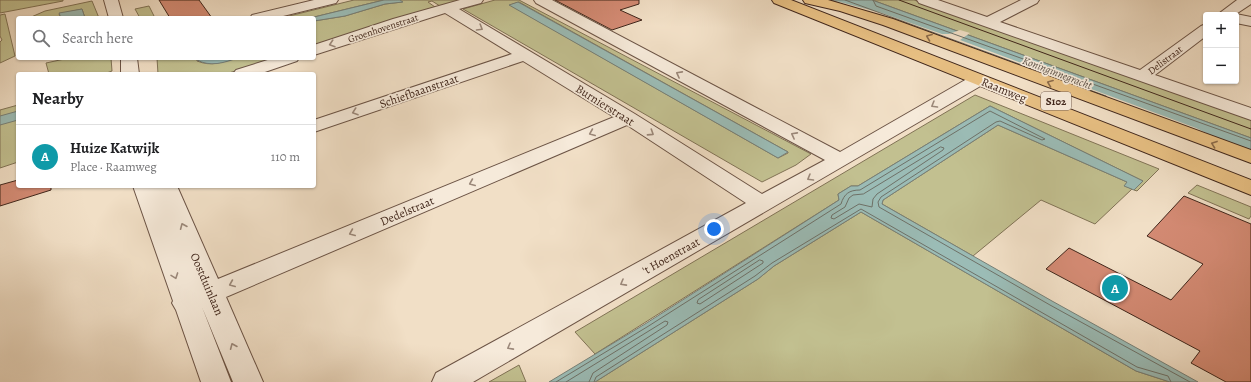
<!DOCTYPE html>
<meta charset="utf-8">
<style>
body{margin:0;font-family:Alegreya,serif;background:#f6f6f6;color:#202124}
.controls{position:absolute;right:12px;top:12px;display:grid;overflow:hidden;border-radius:4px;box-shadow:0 1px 3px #0004}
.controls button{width:36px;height:36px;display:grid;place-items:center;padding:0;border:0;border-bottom:1px solid #e0e0e0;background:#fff;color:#202124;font:20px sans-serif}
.you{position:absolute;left:714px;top:229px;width:14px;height:14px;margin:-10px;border:3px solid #fff;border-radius:50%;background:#1a73e8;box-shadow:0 0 0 6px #1a73e833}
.badge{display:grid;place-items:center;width:26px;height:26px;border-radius:50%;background:#8f2418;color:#fff;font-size:13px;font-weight:700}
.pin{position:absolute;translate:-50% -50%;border:2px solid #fff;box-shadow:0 1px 4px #0006}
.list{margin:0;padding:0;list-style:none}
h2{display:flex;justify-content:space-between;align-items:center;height:52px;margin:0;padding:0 16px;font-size:17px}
h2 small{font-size:13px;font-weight:400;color:#757577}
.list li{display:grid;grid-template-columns:26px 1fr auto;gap:12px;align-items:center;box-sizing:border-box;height:64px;padding:0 16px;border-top:1px solid #e0e0e0}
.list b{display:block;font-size:15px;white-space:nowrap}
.list p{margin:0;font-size:13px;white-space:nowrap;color:#757577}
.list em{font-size:13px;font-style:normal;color:#757577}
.icon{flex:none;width:22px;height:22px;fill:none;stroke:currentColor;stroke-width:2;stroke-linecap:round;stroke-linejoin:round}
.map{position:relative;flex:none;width:1251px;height:382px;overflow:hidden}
.search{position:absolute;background:#fff;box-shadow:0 1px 3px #0004;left:16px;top:16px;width:300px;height:44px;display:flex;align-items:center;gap:10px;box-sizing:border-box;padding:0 14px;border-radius:4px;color:#757577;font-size:15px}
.panel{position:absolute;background:#fff;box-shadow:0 1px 3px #0004;left:16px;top:72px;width:300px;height:116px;border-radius:4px}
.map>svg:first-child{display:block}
.green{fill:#c2c090;stroke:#817356;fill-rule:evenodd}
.water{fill:#9bbcb6;stroke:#778078}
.pier{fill:#f1dfc6}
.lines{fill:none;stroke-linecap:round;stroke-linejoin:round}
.shore{stroke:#6e7168;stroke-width:1}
.building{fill:#d38a73;stroke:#40261b}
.minor-casing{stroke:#6c5446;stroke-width:2}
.primary-casing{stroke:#40261b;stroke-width:2}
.minor{fill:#f6eada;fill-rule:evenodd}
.primary{fill:#e8c083;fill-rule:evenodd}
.tram{stroke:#40261b;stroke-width:1}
.oneway{stroke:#9b887a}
.oneway2{stroke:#8c6b4a}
.labels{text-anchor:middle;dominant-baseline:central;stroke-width:3.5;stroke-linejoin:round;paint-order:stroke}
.far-street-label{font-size:10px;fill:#40261b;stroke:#f6eada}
.far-water-label{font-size:11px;font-style:italic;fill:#574c42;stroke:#f6eada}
.shield{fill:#f6eada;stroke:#776154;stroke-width:1}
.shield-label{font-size:11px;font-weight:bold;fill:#40261b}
.street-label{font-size:12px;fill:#40261b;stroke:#f6eada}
</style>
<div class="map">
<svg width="1251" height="382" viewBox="0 0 1251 382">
<rect width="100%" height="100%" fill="#f1dfc6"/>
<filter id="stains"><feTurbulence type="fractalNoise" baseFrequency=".005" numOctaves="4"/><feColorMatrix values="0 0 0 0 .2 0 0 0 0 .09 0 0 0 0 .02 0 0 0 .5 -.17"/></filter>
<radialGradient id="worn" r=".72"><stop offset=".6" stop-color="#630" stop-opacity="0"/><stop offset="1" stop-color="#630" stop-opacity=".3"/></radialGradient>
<path class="green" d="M0,0h63v1l-63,12z
M354,0h30l-74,18h-29z
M400,0h62l-22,6 -8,-5 -4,1 7,5 -121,38v-24l31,-5 40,-12 17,-2z
M495,0h24l292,154 -15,11 -34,17 -299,-173zM519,2l269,150v1l-10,5 -268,-153z
M872,0h42l337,120v18z
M92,1l7,17h-14l-3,-9 -23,5 2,4h-32l16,-7z
M149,6l6,12h-15l-5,-9z
M5,14l10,42 -15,7v-21l2,-2 -2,-4v-21z
M69,58h42l1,13 -8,3h-55l-3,-11z
M157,58h40v3c15,6 25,1 39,-3 12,-2 26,0 38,0l-48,16h-68z
M975,95l184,74 -22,22 -3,-1 9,-9 -153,-75 -132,80h-7l-13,8 1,6 -244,154 -20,-22z
M18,105v57l-18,6v-58z
M998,125l129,57 -2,4 7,3 -37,35 -54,-24 -68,56 -91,-52 1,-4z
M1197,185l54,22v9l-2,3 -61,-26z
M861,212l275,159 34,11h-575l163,-103 16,-13z
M519,365l7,17h-37z"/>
<path class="water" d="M384,0h16l3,2 -18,2 -40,12 -31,5v-3h-4z
M832,0h40l379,138v20l-378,-144z
M518,2l270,150 -10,6 -269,-153z
M82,9l3,9h-24l-2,-5z
M197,58h40c-13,5 -27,9 -40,2z
M990,106l153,75 -9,9 -10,-4 3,-4 -129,-57 -115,75 -1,4 170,97 146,81h-28l-34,-11 -275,-159 -87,54 -16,13 -163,103h-46l96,-58 194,-124 -1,-6 13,-8h7z
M18,111v9l-18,5v-9z"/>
<path class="pier" d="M832,0l50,13 60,21h7l11,-4 10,3 -10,7 236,88 29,14 26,18 -378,-146z"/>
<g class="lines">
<path class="shore" d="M845,0l261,96
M873,0l3,6 375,135
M941,147l3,1 -1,2 -66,44 -4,5 -1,8 -13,-3 -25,15 -3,-1 1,-3 13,-8 4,-9 4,-3 10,-1z
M760,260l3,1v2l-63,41 -3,-1 1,-3z
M556,382l91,-55 194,-123c3,-10 8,-14 19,-14l130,-79 55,28 -3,1 -42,-19 -4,1 -115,75 -3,5 1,5 171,98 140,77
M566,382l99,-61 3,1 -1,3 -74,48 -4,9
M594,382l2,-5 159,-101 17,-13 89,-54 276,158 31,9 3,6"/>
</g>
<path class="building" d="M159,0h40l13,18h-42z
M555,0h84v4l-19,6 22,10 -30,10z
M18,180v6h33v4l-51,16v-21z
M1184,196l67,28v158h-25l-35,-19 9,-12 -154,-82 23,-21 102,52 32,-36 -56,-28z"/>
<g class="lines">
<g class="minor-casing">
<path id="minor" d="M104,0h14l5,18h-14z
M314,0h24l-2,3 -61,15h-25l2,-3z
M460,0h23l-2,3 -22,6 176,105 127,80 63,-34 -289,-157 -2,-3h18l288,152 132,-76 6,-1 6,1 3,4 -3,4 -511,298h-41l4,-9 310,-170 -119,-78 -401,172 37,85h-30l-31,-75 29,75h-30l-25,-72 -4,-7 1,-2 -40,-115h22l40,102 -40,-102h22l41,93 396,-162 -91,-56 -209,71v-12l198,-66 -67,-41 -131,42v-10l79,-26z
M917,0h21l49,17 34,-17h18l-2,3 -37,19 140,48 61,-44 5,-2v12l-51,39 96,33v12l-332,-117z
M1237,0h14v4l-15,10 15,3v9l-15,-3v-8h-19z
M121,58h16l2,16h-18z
M274,58h25l-2,3 -38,13h-26l3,-4z"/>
</g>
<g class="primary-casing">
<path id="primary" d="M772,0h19l460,180v15l-477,-192z
M803,0h25l65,19 358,131v13l-368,-138 -43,-14 -35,-8z"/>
</g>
<use href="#minor" class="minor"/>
<use href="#primary" class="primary"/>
<path class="tram" d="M899,0l352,129"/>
</g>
<defs><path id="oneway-chevron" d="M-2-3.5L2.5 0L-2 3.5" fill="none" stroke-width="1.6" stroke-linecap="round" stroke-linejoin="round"/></defs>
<g class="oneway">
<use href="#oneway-chevron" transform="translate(480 28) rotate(31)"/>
<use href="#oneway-chevron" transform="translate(332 44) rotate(162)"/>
<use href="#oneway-chevron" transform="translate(679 74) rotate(-152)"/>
<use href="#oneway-chevron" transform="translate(934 105) rotate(150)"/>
<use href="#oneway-chevron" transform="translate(355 112) rotate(161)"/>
<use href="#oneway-chevron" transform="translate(592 133) rotate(157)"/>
<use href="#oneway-chevron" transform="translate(651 133) rotate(33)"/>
<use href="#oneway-chevron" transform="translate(794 135) rotate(-152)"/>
<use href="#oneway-chevron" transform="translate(810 178) rotate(150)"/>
<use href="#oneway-chevron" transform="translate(472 183) rotate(157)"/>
<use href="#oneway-chevron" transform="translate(183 226) rotate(-113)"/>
<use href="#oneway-chevron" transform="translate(352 233) rotate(157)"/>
<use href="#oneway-chevron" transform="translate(175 276) rotate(70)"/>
<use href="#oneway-chevron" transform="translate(623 283) rotate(151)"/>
<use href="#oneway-chevron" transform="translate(232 284) rotate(157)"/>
<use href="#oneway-chevron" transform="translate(233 346) rotate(-113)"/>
<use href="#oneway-chevron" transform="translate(510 347) rotate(151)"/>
</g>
<g class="oneway2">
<use href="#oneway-chevron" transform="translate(929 37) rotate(-159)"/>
<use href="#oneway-chevron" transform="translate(1050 83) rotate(-159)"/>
<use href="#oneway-chevron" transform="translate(1214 144) rotate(-160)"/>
</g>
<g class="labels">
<g class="far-street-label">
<text transform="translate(383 28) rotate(-18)">Groenhovenstraat</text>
<text transform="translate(1165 60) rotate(-37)">Delistraat</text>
</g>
<g class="far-water-label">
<text transform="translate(1057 73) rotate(21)">Koninginnegracht</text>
</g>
<rect class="shield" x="1041" y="92" width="30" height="18" rx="3"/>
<g class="shield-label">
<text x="1056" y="101">S102</text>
</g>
<g class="street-label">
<text transform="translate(1004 90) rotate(22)">Raamweg</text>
<text transform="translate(419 91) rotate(-19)">Schiefbaanstraat</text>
<text transform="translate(605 105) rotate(32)">Burnierstraat</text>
<text transform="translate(407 211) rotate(-23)">Dedelstraat</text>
<text transform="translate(671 256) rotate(-29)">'t Hoenstraat</text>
<text transform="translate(207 284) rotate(67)">Oostduinlaan</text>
</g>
</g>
<rect width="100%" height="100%" filter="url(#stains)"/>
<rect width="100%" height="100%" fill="url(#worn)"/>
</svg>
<div class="controls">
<button>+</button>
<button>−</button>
</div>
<div class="you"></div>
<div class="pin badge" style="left:1115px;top:288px;background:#0f9aa8">A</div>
<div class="search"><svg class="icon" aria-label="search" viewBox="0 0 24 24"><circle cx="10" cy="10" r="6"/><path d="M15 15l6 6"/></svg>Search here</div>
<section class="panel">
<h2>Nearby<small></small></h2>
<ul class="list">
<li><span class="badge" style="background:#0f9aa8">A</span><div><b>Huize Katwijk</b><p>Place · Raamweg</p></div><em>110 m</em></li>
</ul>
</section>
</div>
